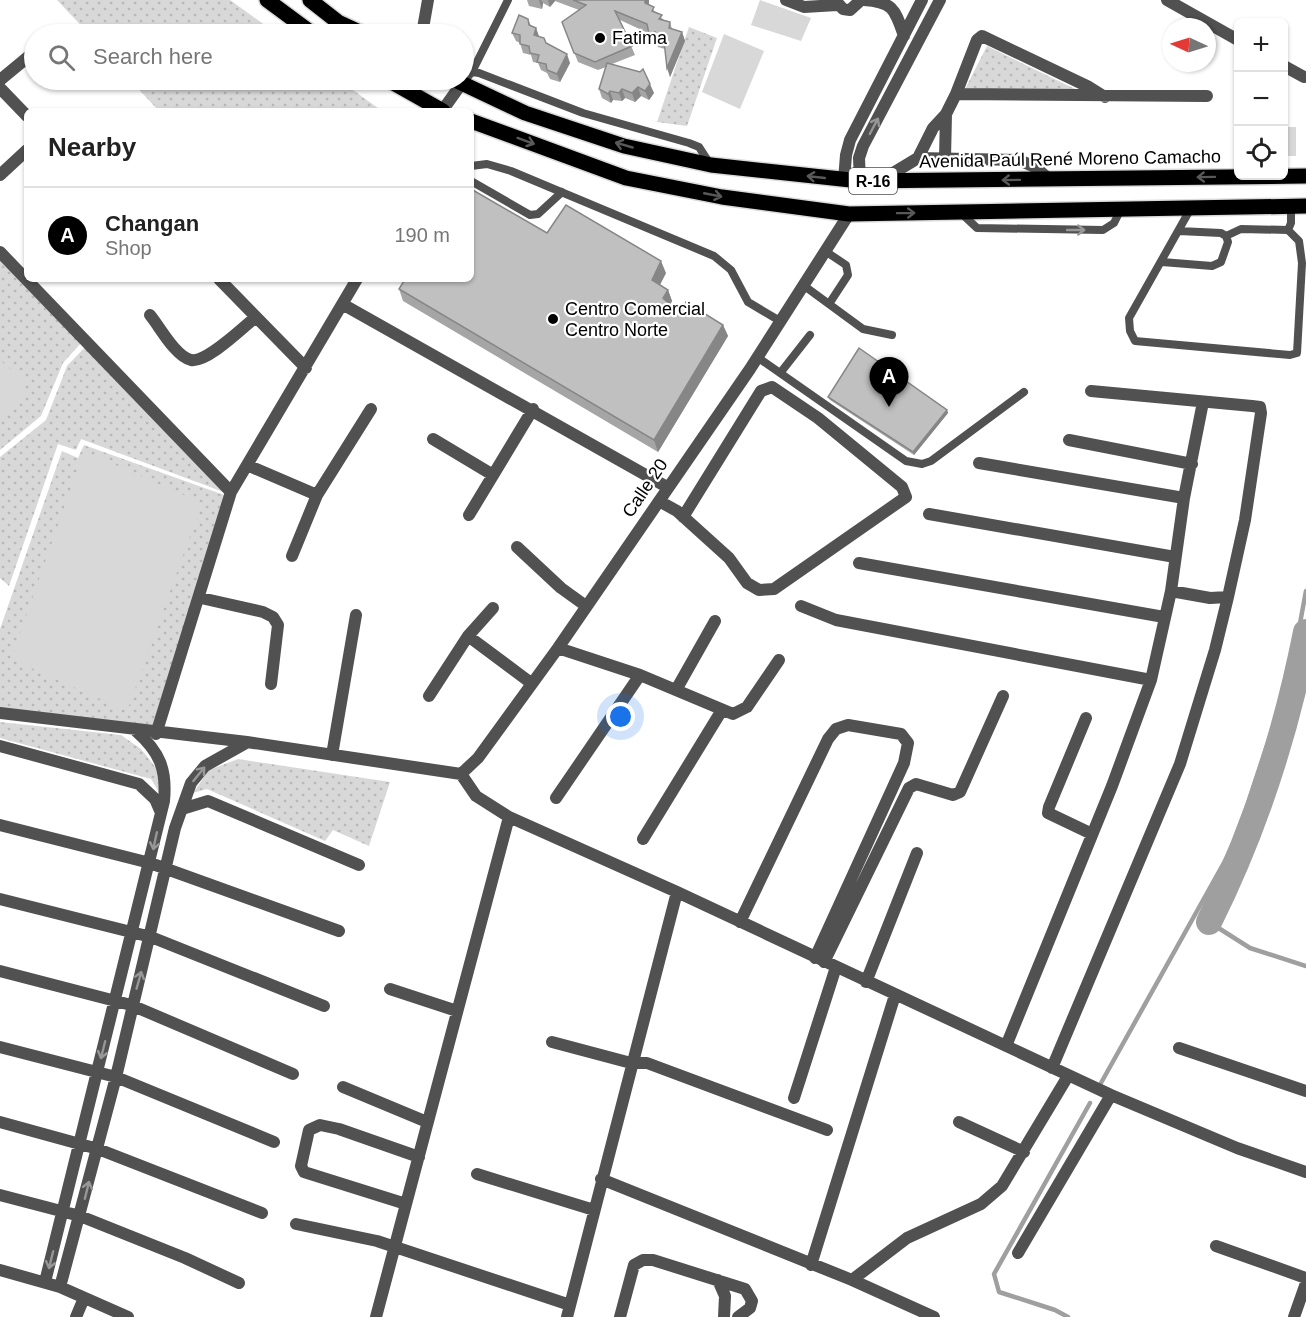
<!DOCTYPE html>
<meta charset="utf-8">
<style>
body{margin:0;font-family:Helvetica,sans-serif;background:#f6f6f6;color:#222}
.controls{position:absolute;right:18px;top:18px;display:grid;overflow:hidden;border-radius:9px;box-shadow:0 2px 4px #0004}
.controls button{width:54px;height:54px;display:grid;place-items:center;padding:0;border:0;border-bottom:2px solid #e0e0e0;background:#fff;color:#222;font:30px sans-serif}
.compass{position:absolute;left:1162px;top:18px;width:54px;height:54px;border-radius:50%;background:#fff;box-shadow:0 2px 4px #0004;rotate:274deg}
.you{position:absolute;left:621px;top:717px;width:21px;height:21px;margin:-15px;border:4px solid #fff;border-radius:50%;background:#1a73e8;box-shadow:0 0 0 9px #1a73e833}
.badge{display:grid;place-items:center;width:39px;height:39px;border-radius:50%;background:#000;color:#fff;font-size:20px;font-weight:700}
.pin{position:absolute;translate:-50% -50px;filter:drop-shadow(0 2px 3px #0008)}
.pin::after{content:'';position:absolute;top:32px;width:21px;height:18px;background:inherit;clip-path:polygon(0 0,100% 0,50% 100%)}
.list{margin:0;padding:0;list-style:none}
h2{display:flex;justify-content:space-between;align-items:center;height:78px;margin:0;padding:0 24px;font-size:26px}
h2 small{font-size:20px;font-weight:400;color:#767676}
.list li{display:grid;grid-template-columns:39px 1fr auto;gap:18px;align-items:center;box-sizing:border-box;height:96px;padding:0 24px;border-top:2px solid #e0e0e0}
.list b{display:block;font-size:22px;white-space:nowrap}
.list p{margin:0;font-size:20px;white-space:nowrap;color:#767676}
.list em{font-size:20px;font-style:normal;color:#767676}
.icon{flex:none;width:33px;height:33px;fill:none;stroke:currentColor;stroke-width:2;stroke-linecap:round;stroke-linejoin:round}
.map{position:relative;flex:none;width:1306px;height:1317px;overflow:hidden}
.search{position:absolute;background:#fff;box-shadow:0 2px 4px #0004;left:24px;top:24px;width:450px;height:66px;display:flex;align-items:center;gap:15px;box-sizing:border-box;padding:0 21px;border-radius:33px;color:#767676;font-size:22px}
.panel{position:absolute;background:#fff;box-shadow:0 2px 4px #0004;left:24px;top:108px;width:450px;height:174px;border-radius:9px}
.map>svg:first-child{display:block}
.grass{fill:url(#grass-dots)}
.pitch{fill:#d8d8d8}
.lines{fill:none;stroke-linecap:round;stroke-linejoin:round}
.stream{stroke:#9f9f9f;stroke-width:4.5}
.river{stroke:#9f9f9f;stroke-width:26}
.primary-casing{stroke:#dbdbdb;stroke-width:18}
.lane{stroke:#515151;stroke-width:8}
.street{stroke:#515151;stroke-width:12}
.primary{stroke:#000;stroke-width:15}
.wall{fill:#a5a5a5}
.shaded-wall{fill:#868686}
.building{fill:#c0c0c0;stroke:#868686;stroke-width:1.5}
.oneway{stroke:#979797}
.oneway2{stroke:#595959}
.poi-dot{fill:#000;stroke:#fff;stroke-width:2}
.labels{text-anchor:middle;dominant-baseline:central;stroke-width:4.5;stroke-linejoin:round;paint-order:stroke}
.shield{fill:#fff;stroke:#4c4c4c;stroke-width:1.5}
.shield-label{font-size:16px;font-weight:bold;fill:#000}
.poi-label{font-size:18px;fill:#000;stroke:#fff;text-anchor:start}
.street-label{font-size:18px;fill:#000;stroke:#fff}
</style>
<div class="map">
<svg width="1306" height="1317" viewBox="0 0 1306 1317">
<defs>
<pattern id="grass-dots" width="8" height="8" patternUnits="userSpaceOnUse" patternTransform="scale(1.5)"><rect width="8" height="8" fill="#d8d8d8"/><path d="M2 2h.1M6 6h.1" fill="none" stroke="#b8b8b8" stroke-width="1.8" stroke-linecap="round"/></pattern>
</defs>
<rect width="100%" height="100%" fill="#fff"/>
<path class="grass" d="M57,0h173l47,34h-188z
M689,27l28,11 -30,88 -30,-4z
M987,46l92,45 -114,-2z
M130,80h209l43,31h-223z
M0,257l81,86 -18,20 -22,53 -41,34z
M86,346l143,148 -148,-55 -5,11 -18,-6 -49,142 -9,-8v-121l46,-37 21,-54z
M84,445l143,51 -75,231 -152,-19v-79l62,-178 16,7z
M0,722l121,13 20,14 19,24 -1,19 -8,-13 -151,-41z
M238,759l152,23 -21,64 -36,-16 -8,11 -118,-52 -14,4 16,-23z"/>
<path class="pitch" d="M760,0l51,18 -10,23 -50,-16z
M724,34l40,17 -24,58 -38,-17z
M1284,127h12v29h-12z
M0,360l25,22 -1,16 -24,17z
M84,451l118,52 -75,208 -116,-52z"/>
<g class="lines">
<path class="stream" d="M1209,922l41,26 56,18
M1101,1083l134,-240 56,-171 15,-81
M1068,1317l-13,-7 -56,-18 -5,-18 96,-171"/>
<path class="river" d="M1209,922c46,-92 77,-189 97,-290"/>
<g class="primary-casing">
<path id="primary" d="M267,0l46,34
M310,0l28,22 26,12
M388,80l55,31
M455,80l70,33 99,33 87,19 149,16 446,-5
M471,121l155,57 96,19 127,17 457,-8"/>
</g>
<path class="lane" d="M472,72l36,-72
M462,83l10,-11 7,1 104,40 106,30 10,4 11,17
M471,166l16,-2 24,7 203,85 17,14 17,32 32,19
M471,181l59,34 8,-1 24,-22
M1191,208l-62,110 1,13 5,10 155,14 7,-2 5,-90 -3,-22 -11,-11
M961,213l16,15 126,2 11,-7 7,-14
M1226,236l15,-7 47,1 3,-7v-17
M825,251l21,14 2,10 -19,29
M1162,262l50,4 9,-4 7,-20 -2,-6 -5,-3 -42,-2
M803,285l60,44 29,6
M757,357l149,104 16,3 9,-3 93,-69
M781,372l29,-37"/>
<path class="street" d="M786,0l18,7 33,-2
M835,0l8,9 7,1 11,-10
M864,0c30,2 31,10 40,36
M1167,0l71,40
M422,34l6,-34
M1284,66l20,11
M0,80l34,-28
M0,88l27,28
M956,94l251,2
M442,111l20,-28
M918,158l15,-30 13,-14 10,-20 21,-54 5,-4 107,51 16,10
M945,158l1,-44
M0,175l27,-25
M844,180l2,-25 4,-15 72,-140
M860,181l-1,-23 4,-12 77,-146
M880,181l38,-23 101,2 16,7 14,12
M0,252l231,240
M219,279l87,89
M344,305l323,182
M150,315c10,12 25,41 41,45 16,3 51,-32 65,-43
M433,439l60,36
M1069,440l123,24
M979,463l205,35
M247,465l70,30
M659,501l18,10 52,47 18,25 12,7 15,-1 132,-92 -4,-10 -84,-69 -46,-31 -11,4 -78,126
M929,514l246,43
M469,515l64,-106
M517,547l44,41 25,18
M292,556l25,-61 54,-86
M859,563l305,54
M1171,591l39,7 18,-1
M201,598l62,14 10,5 5,8 -7,59
M801,606l35,14 315,60
M468,636l63,47
M558,648l82,27 93,39 14,-7 32,-47
M676,690l39,-69
M429,696l39,-60 25,-28
M0,713l247,29 214,32 15,22 33,21 168,75 434,203 126,53 69,24
M1086,718l-37,89 -1,6 44,21
M156,734l75,-242 126,-213
M0,746l139,38 16,15 6,14
M332,755l24,-140
M461,774l17,-16 80,-110 192,-279 99,-155
M556,798l84,-123
M182,809l26,-8 151,64
M0,825l150,38 189,68
M643,839l79,-129
M0,899l151,38 173,69
M740,922l88,-183 8,-10 12,-4 53,9 7,9 -4,20 -89,195
M824,962l85,-174 7,-4 37,11 7,-3 43,-96
M0,971l131,34 162,69
M866,982l51,-129
M390,989l67,22
M552,1042l79,21h16l180,67
M1006,1046l106,-260 39,-106 20,-89 13,-93 19,-96
M0,1047l116,30 158,65
M1179,1048l127,43
M1052,1068l128,-304 35,-114 13,-53 17,-77 16,-107 -1,-6 -8,-1 -161,-15
M343,1087l84,35
M794,1098l42,-131
M0,1122l98,27 164,64
M959,1122l65,30
M477,1174l117,36
M601,1179l251,101 82,37
M0,1195l80,21 105,42 54,25
M406,1204l-102,-32 -3,-6 8,-36 11,-5 19,4 80,28
M296,1224l81,17 193,64
M1216,1246l90,32
M1018,1253l93,-158
M811,1265l84,-270
M0,1270l60,17 68,30
M718,1280l7,16 -1,21
M852,1280l55,-42 74,-34 21,-18 66,-110
M45,1282l119,-481c3,-31 -4,-49 -28,-70
M60,1287l56,-210 59,-249 16,-45 14,-17 41,-23
M76,1317l8,-19
M376,1317l133,-500
M567,1317l110,-425
M620,1317l14,-52 9,-5h10l92,29 7,12 -2,7 -12,9
M1294,1317l12,-34"/>
<use href="#primary" class="primary"/>
</g>
<path class="wall" d="M527,0h122v5l7,8 8,7 6,2 2,7 10,3 3,9 -15,36 -5,-28 -7,-2 -2,-6 -4,2 -4,-10 -28,-13 15,35 -23,9 42,29 -5,7 -8,-4 -6,6 -10,-4 -3,3 -9,-1 -2,3 -9,-5 -3,-9 7,-22 -8,3 -20,-8 -16,-40 17,-12 -24,-9 -5,6 -7,-4 -1,6 -13,-3z
M528,19l3,7 5,2 3,8 7,7 24,20 -10,19 -10,-3 -3,-6 -6,-3 -3,-7 -5,-1 -2,-7 -8,-2 -3,-10 -4,-2 -4,-8z
M547,233l119,40 -6,12 8,5 4,11 -2,4 10,8 43,12 5,11 -70,116 -255,-151 -4,-12z
M828,397l119,13 1,3 -34,42 -84,-55z"/>
<path class="shaded-wall" d="M539,0h2l2,3 -1,6z
M548,0h7v1l-5,6z
M645,0h4l-1,12 -3,-9z
M536,28l3,9 -5,-2z
M682,32l3,9 -15,36 -3,-9z
M567,54l3,9 -10,19 -3,-8z
M650,84l4,9 -5,7 -4,-9z
M638,87l3,9 -6,6 -3,-9z
M622,89l3,9 -3,3 -3,-8z
M610,91l3,9 -2,3 -3,-9z
M661,261l5,12 -10,19 -4,-12z
M668,290l4,11 -5,9 -4,-12z
M723,325l5,11 -70,116 -4,-12z
M947,410l1,3 -34,42 -1,-3z"/>
<path class="building" d="M573,0h72v3l9,4 -2,4 10,4 -3,4 11,3 -1,6 13,4 -15,36 -3,-27 -9,-3v-6l-6,2 -2,-10 -32,-13 17,35 -37,16 -21,-9 -12,-31 24,-17z
M519,15l9,4 1,6 7,3 -2,7 10,3 2,5 21,11 -10,20 -10,-4 -1,-6 -9,-2 2,-7 -9,-2 -1,-7 -9,-2v-9l-8,-2z
M607,63l33,9 3,-3 7,15 -5,7 -7,-4 -6,6 -10,-4 -3,4 -9,-2 -2,3 -9,-5z
M471,189l76,44 19,-28 95,56 -9,19 16,10 -5,8 17,15 6,-11 37,23 -69,115 -255,-151 6,-10h66z
M859,348l88,62 -34,42 -85,-55z"/>
<defs><path id="oneway-shaft" d="M-6 0H5M1.5-3L5.5 0L1.5 3" fill="none" stroke-width="1.6" stroke-linecap="round" stroke-linejoin="round" transform="scale(1.5)"/></defs>
<g class="oneway">
<use href="#oneway-shaft" transform="translate(874 126) rotate(-62)"/>
<use href="#oneway-shaft" transform="translate(1076 230)"/>
<use href="#oneway-shaft" transform="translate(199 774) rotate(-51)"/>
<use href="#oneway-shaft" transform="translate(155 841) rotate(102)"/>
<use href="#oneway-shaft" transform="translate(139 980) rotate(-74)"/>
<use href="#oneway-shaft" transform="translate(103 1050) rotate(104)"/>
<use href="#oneway-shaft" transform="translate(87 1190) rotate(-76)"/>
<use href="#oneway-shaft" transform="translate(51 1260) rotate(104)"/>
</g>
<g class="oneway2">
<use href="#oneway-shaft" transform="translate(526 141) rotate(20)"/>
<use href="#oneway-shaft" transform="translate(624 145) rotate(-164)"/>
<use href="#oneway-shaft" transform="translate(816 177) rotate(-174)"/>
<use href="#oneway-shaft" transform="translate(1206 177) rotate(179)"/>
<use href="#oneway-shaft" transform="translate(1011 180) rotate(179)"/>
<use href="#oneway-shaft" transform="translate(713 195) rotate(11)"/>
<use href="#oneway-shaft" transform="translate(906 213) rotate(-1)"/>
</g>
<g class="poi-dot">
<circle cx="600" cy="38" r="6"/>
<circle cx="553" cy="319" r="6"/>
</g>
<g class="labels">
<rect class="shield" x="849" y="168" width="48" height="26" rx="4.5"/>
<g class="shield-label">
<text x="873" y="181">R-16</text>
</g>
<g class="poi-label">
<text x="612" y="38">Fatima</text>
<text x="565" y="309">Centro Comercial<tspan x="565" dy="21">Centro Norte</tspan></text>
</g>
<g class="street-label">
<text transform="translate(1070 159) rotate(-1)">Avenida Paúl René Moreno Camacho</text>
<text transform="translate(645 488) rotate(-56)">Calle 20</text>
</g>
</g>
</svg>
<div class="controls">
<button>+</button>
<button>−</button>
<button><svg class="icon" aria-label="locate" viewBox="0 0 24 24"><circle cx="12" cy="12" r="6"/><path d="M12 2v4M12 18v4M2 12h4M18 12h4"/></svg></button>
</div>
<svg class="compass" viewBox="-18 -18 36 36"><path d="M0-13l5 13h-10z" fill="#e53935"/><path d="M0 13l5-13h-10z" fill="#767676"/></svg>
<div class="you"></div>
<div class="pin badge" style="left:889px;top:407px">A</div>
<div class="search"><svg class="icon" aria-label="search" viewBox="0 0 24 24"><circle cx="10" cy="10" r="6"/><path d="M15 15l6 6"/></svg>Search here</div>
<section class="panel">
<h2>Nearby<small></small></h2>
<ul class="list">
<li><span class="badge">A</span><div><b>Changan</b><p>Shop</p></div><em>190 m</em></li>
</ul>
</section>
</div>
